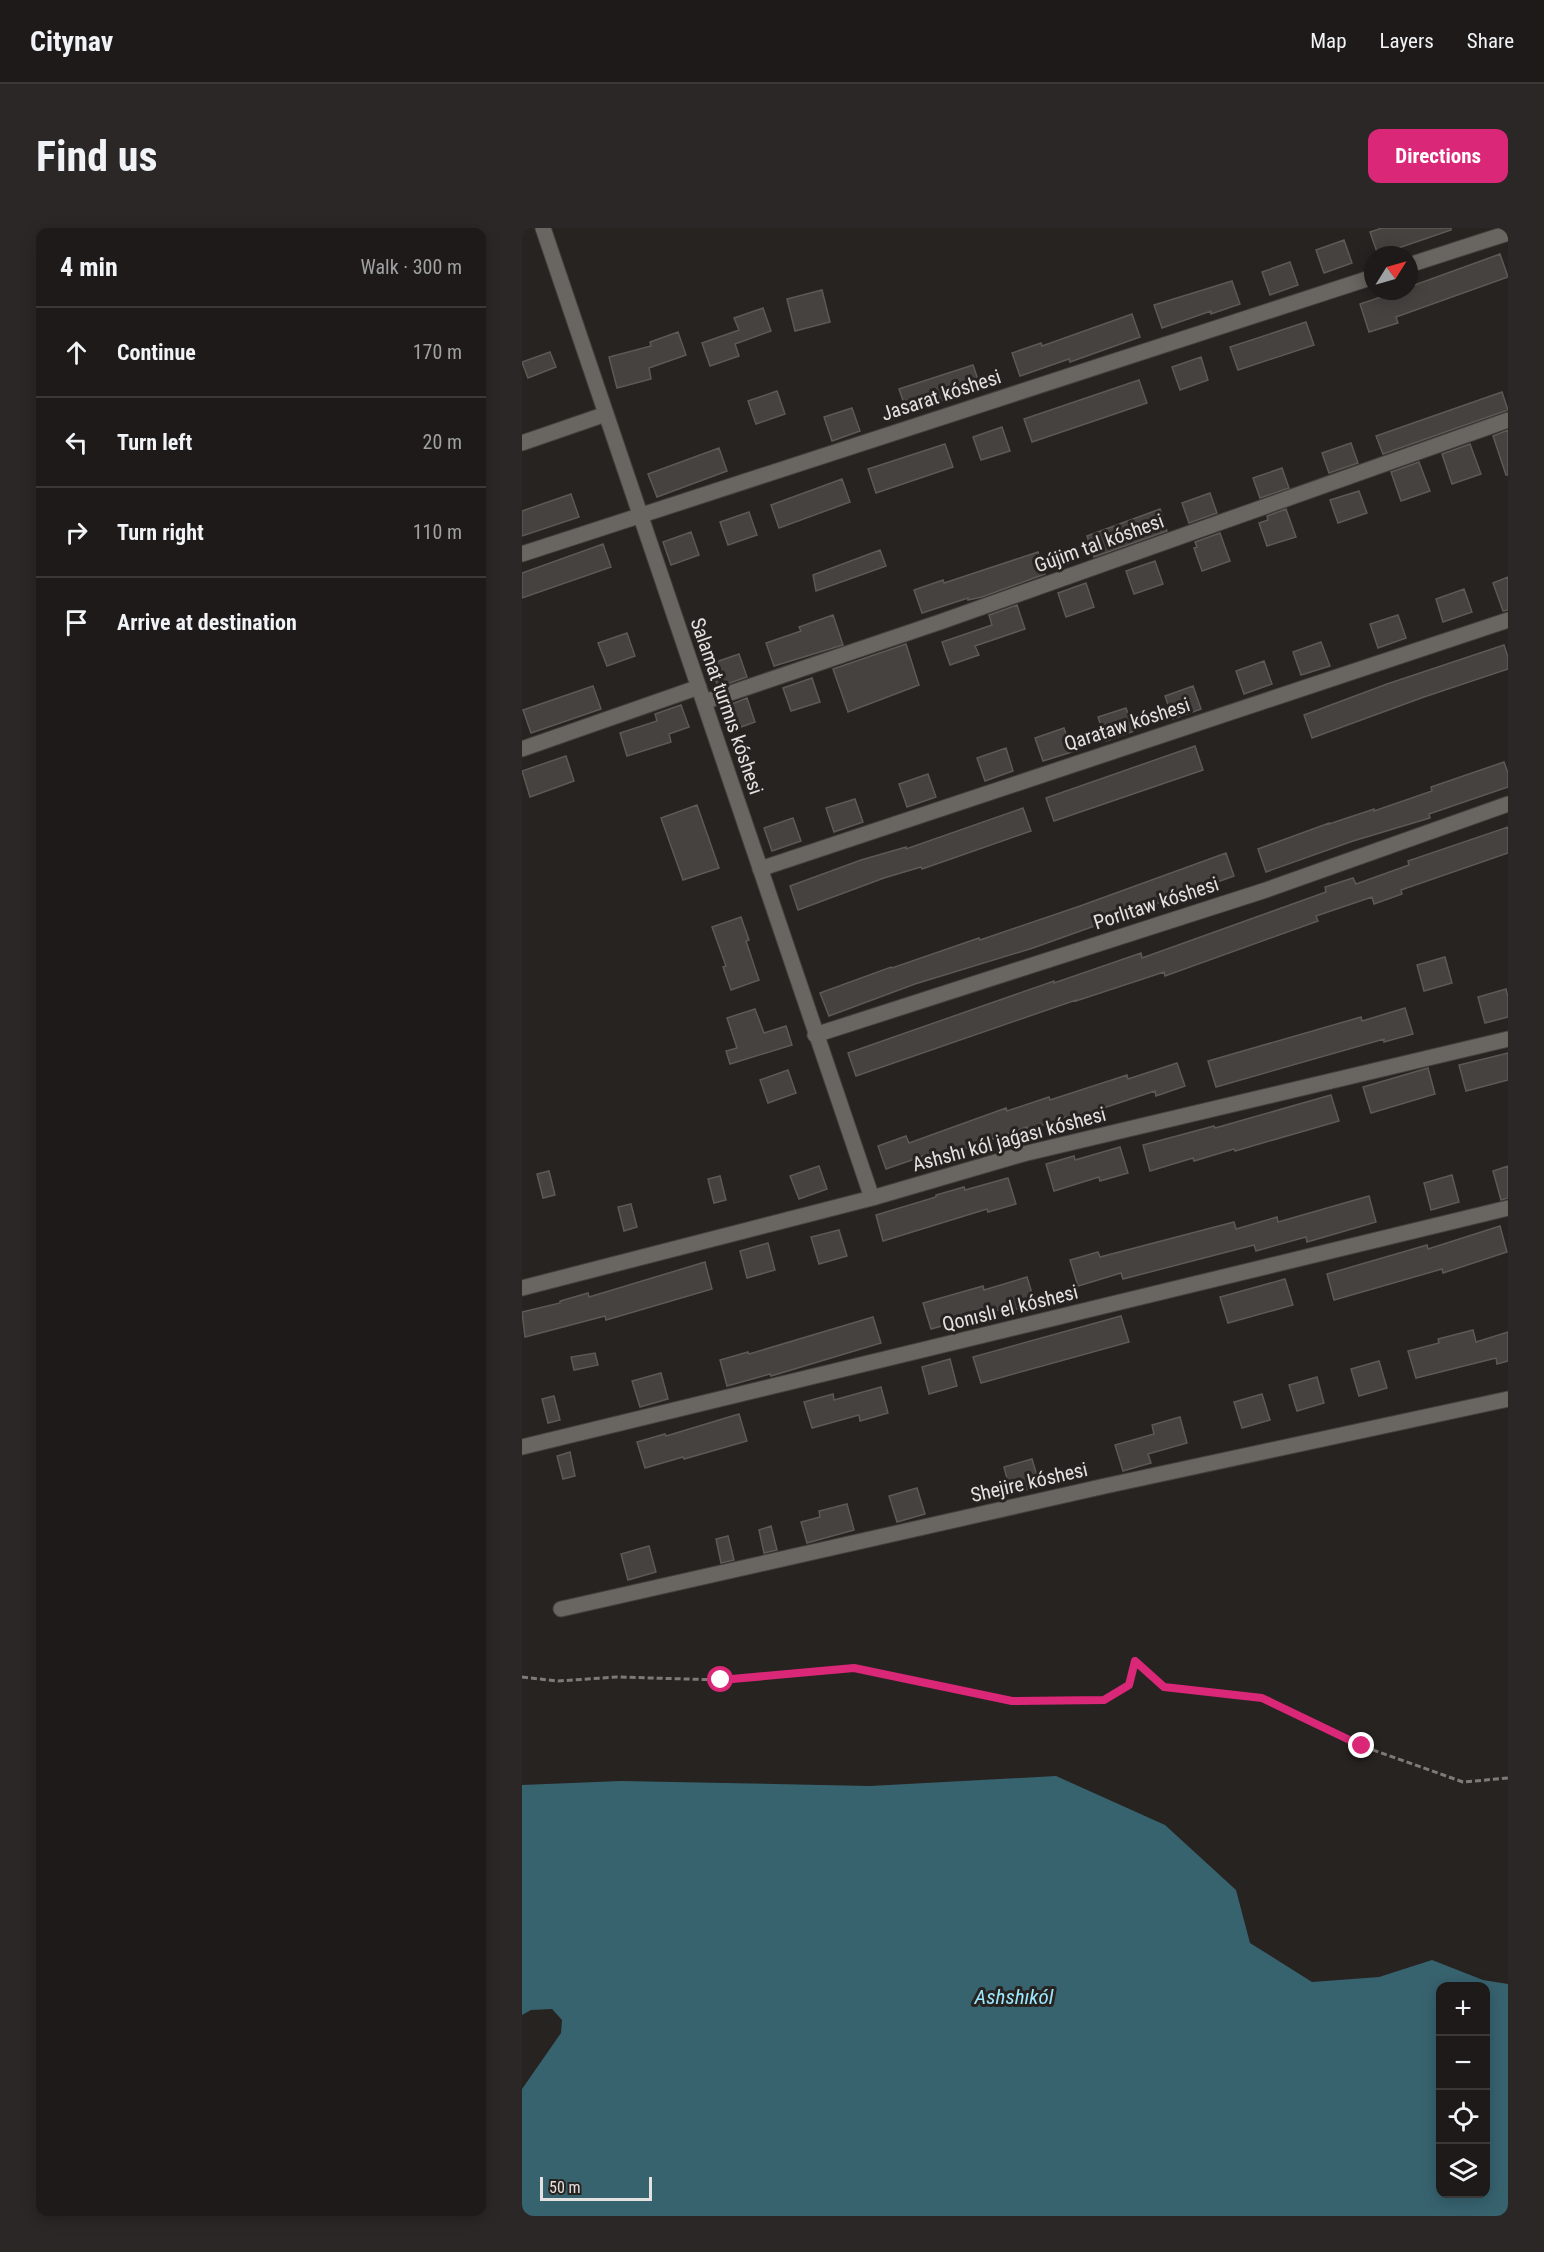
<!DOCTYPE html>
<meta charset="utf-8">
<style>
body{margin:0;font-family:"Roboto Condensed",sans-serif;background:#2a2726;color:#f1f3f6}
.controls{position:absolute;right:18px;bottom:18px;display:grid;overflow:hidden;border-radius:12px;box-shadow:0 3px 15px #0003}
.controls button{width:54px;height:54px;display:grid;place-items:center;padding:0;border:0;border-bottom:2px solid #3b3838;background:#1d1a19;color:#f1f3f6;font:30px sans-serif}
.compass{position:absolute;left:842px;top:18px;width:54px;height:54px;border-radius:50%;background:#1d1a19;box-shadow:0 3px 15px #0003;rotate:53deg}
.scale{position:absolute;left:18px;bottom:15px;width:112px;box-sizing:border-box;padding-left:6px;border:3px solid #e4e2e0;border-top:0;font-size:16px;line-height:21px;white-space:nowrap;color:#e4e2e0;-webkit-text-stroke:4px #272321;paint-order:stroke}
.stop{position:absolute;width:18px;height:18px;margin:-14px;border:4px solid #db2777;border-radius:50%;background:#fff}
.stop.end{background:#db2777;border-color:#fff;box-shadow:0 2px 6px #0008}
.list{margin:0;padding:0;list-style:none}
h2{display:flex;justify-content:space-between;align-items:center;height:78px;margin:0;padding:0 24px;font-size:26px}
h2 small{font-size:20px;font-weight:400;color:#a0a1a2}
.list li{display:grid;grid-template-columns:39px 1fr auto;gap:18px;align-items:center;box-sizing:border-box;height:90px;padding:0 24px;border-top:2px solid #3b3838}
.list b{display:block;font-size:22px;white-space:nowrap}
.list em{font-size:20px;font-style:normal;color:#a0a1a2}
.icon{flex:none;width:33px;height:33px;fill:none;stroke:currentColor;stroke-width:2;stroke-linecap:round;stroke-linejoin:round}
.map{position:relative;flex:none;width:986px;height:1988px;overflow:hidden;border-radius:12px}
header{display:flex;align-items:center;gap:36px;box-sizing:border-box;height:84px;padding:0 30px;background:#1d1a19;border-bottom:2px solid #3b3838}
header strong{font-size:28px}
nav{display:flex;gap:33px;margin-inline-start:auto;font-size:21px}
.intro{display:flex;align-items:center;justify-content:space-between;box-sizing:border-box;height:144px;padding:0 36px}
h1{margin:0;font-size:42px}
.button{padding:15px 27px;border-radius:12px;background:#db2777;color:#fff;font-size:21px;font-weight:700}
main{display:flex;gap:36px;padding:0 36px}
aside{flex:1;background:#1d1a19;border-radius:12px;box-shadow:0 3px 15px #0003}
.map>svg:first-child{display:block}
.water{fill:#37636f;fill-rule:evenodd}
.building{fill:#46423f;stroke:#5d5956;stroke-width:1.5}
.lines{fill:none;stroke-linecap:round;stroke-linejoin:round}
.minor-casing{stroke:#43403d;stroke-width:17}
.path{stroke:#7d7a78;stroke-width:3;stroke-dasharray:6 3;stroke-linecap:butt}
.minor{stroke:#696561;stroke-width:15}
.route{stroke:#db2777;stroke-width:8}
.labels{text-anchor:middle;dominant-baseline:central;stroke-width:6;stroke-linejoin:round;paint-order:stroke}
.street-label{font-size:20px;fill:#e4e2e0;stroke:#272321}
.water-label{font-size:21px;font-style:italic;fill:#9be8ff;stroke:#272321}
</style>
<header>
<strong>Citynav</strong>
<nav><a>Map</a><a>Layers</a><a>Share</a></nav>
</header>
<div class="intro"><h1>Find us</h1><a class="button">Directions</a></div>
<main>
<aside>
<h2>4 min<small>Walk · 300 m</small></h2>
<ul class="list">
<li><svg class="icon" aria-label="ahead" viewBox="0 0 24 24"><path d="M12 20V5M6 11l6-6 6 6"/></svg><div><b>Continue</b></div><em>170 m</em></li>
<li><svg class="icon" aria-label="left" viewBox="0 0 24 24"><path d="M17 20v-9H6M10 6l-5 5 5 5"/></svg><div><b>Turn left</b></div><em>20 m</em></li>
<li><svg class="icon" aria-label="right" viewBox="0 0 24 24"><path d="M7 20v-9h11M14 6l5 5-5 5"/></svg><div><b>Turn right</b></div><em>110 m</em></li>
<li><svg class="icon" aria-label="arrive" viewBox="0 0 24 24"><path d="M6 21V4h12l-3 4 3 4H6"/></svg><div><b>Arrive at destination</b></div></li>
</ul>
</aside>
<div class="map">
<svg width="986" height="1988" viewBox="0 0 986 1988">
<rect width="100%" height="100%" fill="#272321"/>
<path class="water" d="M534,1548l109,49 71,65 14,53 62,39 67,-5 53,-17 51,20 25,4v232h-986v-127l39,-56 1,-13 -10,-11 -21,1 -9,5v-230l99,-4 249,5zM918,1758h45v208h-45z"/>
<path class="building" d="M860,0h69v2l-73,25 -8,-23z
M822,12l8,23 -28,10 -8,-23z
M978,26l8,23 -112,40 2,6 -29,9 -9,-28 39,-13h10v-4z
M768,34l8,23 -28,10 -8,-23z
M710,53l8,23 -29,10v-3l-49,17 -8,-23z
M300,62l8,32 -35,9 -8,-32z
M241,80l8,23 -36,13 4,12 -29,10 -8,-23 37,-13 -5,-12z
M610,86l8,23 -70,25 -1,-3 -49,17 -8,-23 29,-10 1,3z
M784,94l8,23 -76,25 -8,-23z
M156,104l8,23 -37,13 2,11 -34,9 -8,-31 42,-11 -1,-4z
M28,124l6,15 -28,11 -6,-16z
M679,129l7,23 -28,10 -8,-23z
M451,137l8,23 -74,24 -8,-23z
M617,152l8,23 -115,39 -8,-23z
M255,163l8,23 -29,10 -8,-23z
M980,164l6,18 -125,44 -7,-18z
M330,180l8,23 -28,10 -8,-24z
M480,199l8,24 -29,9 -8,-23z
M986,202v45h-2l-13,-39z
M829,215l7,20 -29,10 -7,-20z
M423,216l8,23 -77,26 -8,-24z
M948,216l11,30 -29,10 -10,-30z
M197,220l8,23 -70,26 -9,-23z
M897,234l11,29 -29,10 -10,-29z
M760,240l7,20 -29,10 -7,-20z
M320,251l8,23 -71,26 -8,-23z
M837,263l8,22 -29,10 -8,-23z
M688,265l7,20 -28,10 -7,-20z
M49,266l8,23 -57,19v-25z
M638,281l7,22 -73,26 -7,-21z
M764,281l10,28 -29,9 -8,-23 9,-3 -1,-4z
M227,284l8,23 -29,10 -8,-23z
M169,304l8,23 -28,10 -8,-23z
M698,305l10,28 -28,10 -8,-23 3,-1 -2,-5z
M81,316l8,23 -89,31v-25z
M358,322l6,16 -70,25 -3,-16z
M516,324l7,22 -63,23 -14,3v-2l-46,15 -8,-23 29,-10 1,3z
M633,333l8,23 -29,10 -8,-23z
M986,349v33l-5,1 -10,-28z
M564,355l8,24 -28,10 -8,-24z
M942,361l8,23 -29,10 -7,-23z
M495,377l8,24 -50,17 4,9 -29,10 -8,-23 50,-17 -3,-10z
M311,387l10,30 -69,21 -8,-23 35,-12 -2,-4z
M876,387l8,23 -28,10 -8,-24z
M105,405l8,23 -28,10 -9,-23z
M799,414l9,24 -29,9 -8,-23z
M384,416l13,41 -71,27 -15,-43z
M982,417l4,12v12l-84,28 -112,41 -8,-23 83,-31z
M217,426l8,23 -29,10 -8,-23z
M742,433l8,23 -28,10 -8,-23z
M290,450l8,24 -29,9 -8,-23z
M71,458l8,23 -70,24 -8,-23z
M671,458l8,23 -28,10 -8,-23z
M225,470l8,24 -28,10 -8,-23z
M159,477l8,22 -20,7 2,8 -44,14 -7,-23 37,-12 -2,-7z
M604,480l8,23 -28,10 -8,-24z
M542,500l8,24 -29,9 -8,-23z
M673,518l8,24 -149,51 -8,-23z
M484,520l7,23 -28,10 -8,-23z
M44,528l8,25 -44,16 -8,-26z
M982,534l4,11v14l-79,27 1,4 -77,23 -87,31 -8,-23 71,-26v1l45,-15v2l58,-20 -1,-4z
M406,546l8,23 -29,10 -8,-23z
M333,571l8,23 -29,10 -8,-24z
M175,577l22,63 -36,12 -22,-62z
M501,580l8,23 -109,38 -1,-2 -37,11 -86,32 -8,-24 71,-26 45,-13v2z
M271,590l8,23 -29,10 -8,-23z
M986,599v26l-107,37 1,4 -28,10 -2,-7 -56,19 2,5 -153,55 -1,-4 -88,29v-1l-220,76 -8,-23 206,-72v2l87,-30 1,5 184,-66 -1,-5 28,-9 3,6 53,-19 -1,-4z
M704,625l8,23 -201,72 -118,36 -86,32 -9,-23 71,-26 1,1 87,-30 1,2 100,-34z
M219,689l8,23 -3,1 13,39 -28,10 -8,-23 3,-1 -14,-39z
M923,729l7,26 -28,8 -7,-26z
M984,761l2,8v20l-23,6 -7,-26z
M883,780l8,26 -29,8v-3l-168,48 -8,-26 153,-44 1,4z
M233,781l9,24 22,-7 6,19 -62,19 -4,-13 11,-3 -10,-30z
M986,825v27l-42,11 -7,-26z
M655,835l8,23 -29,10 -1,-5 -88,29 -1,-3 -38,13 -1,-3 -89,31 -3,-6 -49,17 -8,-23 28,-10 3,7 97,-35 1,3 42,-14 1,3 77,-25 1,4z
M906,840l7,26 -64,19 -8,-26z
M266,842l8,23 -28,10 -8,-23z
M809,867l8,26 -104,30 -1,-2 -40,12 -1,-3 -43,13 -7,-26 71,-19 1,2z
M598,919l8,26 -28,8 -1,-4 -45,14 -8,-27 28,-8 1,4z
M297,938l8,23 -28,10 -9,-23z
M986,938v32l-7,2 -8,-29z
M27,943l6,24 -12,3 -6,-24z
M930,947l7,27 -28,8 -7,-27z
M198,948l6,24 -12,3 -6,-24z
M486,950l8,26 -28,8 -1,-3 -104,32 -7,-26 60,-18v-2l28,-8 1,3z
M847,968l7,26 -69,20 -1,-5 -50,14 -2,-6 -131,34 -2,-6 -43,13 -8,-26 28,-8 2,5 134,-35 2,7 41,-12 1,5z
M109,976l6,23 -13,4 -6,-24z
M978,998l7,26 -64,21 -1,-4 -108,31 -7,-26 100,-29 1,4z
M317,1002l8,26 -28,8 -8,-27z
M246,1015l7,27 -28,8 -7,-27z
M183,1034l7,27 -106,31 -1,-4 -80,21 -3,-25 38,-9v-2l28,-8 1,4z
M505,1049l8,26 -28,9 -1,-4 -75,21 -8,-26 60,-17 1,4z
M763,1051l8,26 -65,18 -8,-26z
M599,1088l8,26 -148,41 -8,-26z
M351,1089l8,26 -110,33 -1,-2 -43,12 -7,-26 28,-8 1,2z
M951,1102l3,12 32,-10v29l-11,3 -1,-6 -80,20 -8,-27 31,-8 -1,-4z
M73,1125l3,12 -24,5 -3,-13z
M428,1131l7,27 -28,8 -7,-27z
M857,1133l8,27 -28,8 -8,-27z
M139,1145l7,26 -28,8 -8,-26z
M795,1149l7,26 -27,8 -8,-26z
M359,1159l7,26 -28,8 -1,-6 -47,13 -8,-26 29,-8 1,6z
M740,1166l8,26 -28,8 -8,-26z
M32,1168l6,24 -12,3 -6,-24z
M217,1186l8,27 -63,18 -1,-2 -38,11 -8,-26 28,-8 1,2z
M658,1189l7,26 -39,11 3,9 -28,8 -8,-26 39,-11 -2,-9z
M48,1224l5,24 -12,3 -6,-23z
M510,1231l8,27 -29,8 -7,-27z
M395,1260l8,26 -28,8 -8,-26z
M325,1276l7,26 -47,13 -6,-21 19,-5 -1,-6z
M249,1298l6,24 -13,3 -5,-23z
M206,1308l6,24 -13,3 -5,-24z
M127,1318l7,26 -28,8 -7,-26z"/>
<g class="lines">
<g class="minor-casing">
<path id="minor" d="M21,0l329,970
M887,37l99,-32
M0,215l84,-29
M0,326l851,-277
M182,474l236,-80 568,-202
M0,521l177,-62
M238,641l748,-249
M293,807l451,-145 242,-86
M0,1060l350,-90 151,-44 485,-115
M0,1219l986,-239
M39,1381l544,-123 403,-87"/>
</g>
<path class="path" d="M0,1449l36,4 59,-4 104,3 133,-12 158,33 92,-1 25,-15 6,-24 29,26 98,11 100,48 101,36 45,-4"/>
<use href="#minor" class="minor"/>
</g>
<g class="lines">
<path class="route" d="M199,1452l133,-12 158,33 92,-1 25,-15 6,-24 29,26 98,11 100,48"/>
</g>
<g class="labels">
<g class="street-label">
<text transform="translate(419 167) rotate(-18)">Jasarat kóshesi</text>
<text transform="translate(577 315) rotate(-20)">Gújim tal kóshesi</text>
<text transform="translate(205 478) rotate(71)">Salamat turmıs kóshesi</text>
<text transform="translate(605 496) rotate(-18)">Qarataw kóshesi</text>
<text transform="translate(634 675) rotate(-18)">Porlıtaw kóshesi</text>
<text transform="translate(487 911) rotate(-15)">Ashshı kól jaǵası kóshesi</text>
<text transform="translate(488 1080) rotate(-14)">Qonıslı el kóshesi</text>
<text transform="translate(507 1254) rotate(-13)">Shejire kóshesi</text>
</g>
<g class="water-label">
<text x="492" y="1769">Ashshıkól</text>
</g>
</g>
</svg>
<div class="controls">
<button>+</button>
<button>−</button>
<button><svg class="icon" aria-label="locate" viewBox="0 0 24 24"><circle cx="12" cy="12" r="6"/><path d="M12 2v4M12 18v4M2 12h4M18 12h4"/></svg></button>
<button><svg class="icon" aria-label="layers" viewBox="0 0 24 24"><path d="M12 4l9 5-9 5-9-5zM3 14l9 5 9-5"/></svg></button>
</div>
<svg class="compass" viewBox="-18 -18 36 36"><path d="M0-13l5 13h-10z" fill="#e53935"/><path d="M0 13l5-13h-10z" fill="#a0a1a2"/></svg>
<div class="scale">50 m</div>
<div class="stop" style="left:199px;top:1452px"></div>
<div class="stop end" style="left:840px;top:1518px"></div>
</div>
</main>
